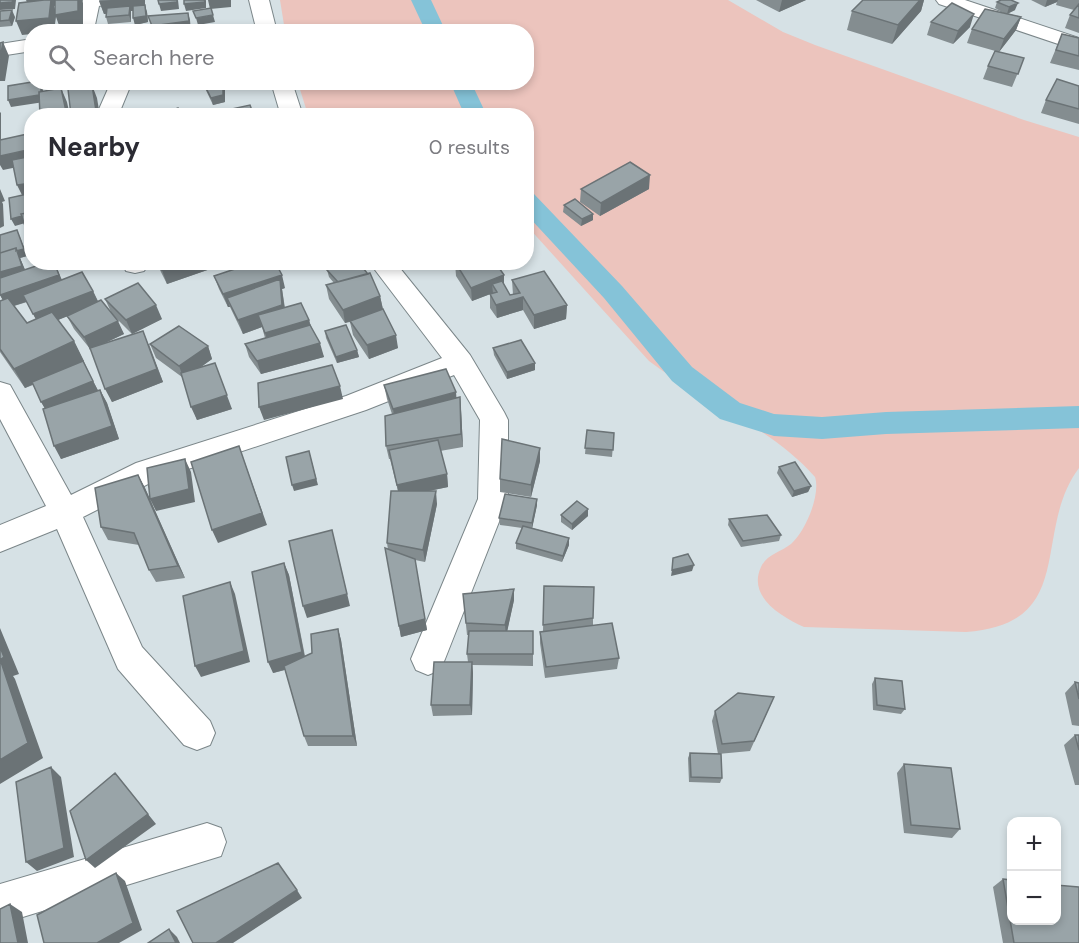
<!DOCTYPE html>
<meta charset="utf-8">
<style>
body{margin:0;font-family:"DM Sans",sans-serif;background:#f2f2f3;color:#2b2b33}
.controls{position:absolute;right:18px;bottom:18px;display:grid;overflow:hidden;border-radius:12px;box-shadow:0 3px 9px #0003}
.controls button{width:54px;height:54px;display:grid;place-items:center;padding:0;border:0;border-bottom:2px solid #e1e1e2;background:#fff;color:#2b2b33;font:30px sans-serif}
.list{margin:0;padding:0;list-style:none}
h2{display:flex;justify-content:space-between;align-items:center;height:78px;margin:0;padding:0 24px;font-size:26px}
h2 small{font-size:20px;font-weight:400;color:#7c7c81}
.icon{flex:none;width:33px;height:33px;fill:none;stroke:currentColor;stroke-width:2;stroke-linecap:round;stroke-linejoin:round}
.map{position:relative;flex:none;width:1079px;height:943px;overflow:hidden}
.search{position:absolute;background:#fff;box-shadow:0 3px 9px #0003;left:24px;top:24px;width:510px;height:66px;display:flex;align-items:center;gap:15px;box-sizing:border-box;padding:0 21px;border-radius:24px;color:#7c7c81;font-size:22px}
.panel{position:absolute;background:#fff;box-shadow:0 3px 9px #0003;left:24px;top:108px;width:510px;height:162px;border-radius:24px}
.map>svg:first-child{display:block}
.green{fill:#ecc4bd}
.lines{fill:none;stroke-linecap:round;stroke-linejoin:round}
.canal{fill:#85c3d8;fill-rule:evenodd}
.street-casing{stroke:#7b8689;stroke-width:2}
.street{fill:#fff;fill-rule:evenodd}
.wall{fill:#848d90;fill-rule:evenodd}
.shaded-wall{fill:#6b7376}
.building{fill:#99a4a8;stroke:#6b7376;stroke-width:1.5}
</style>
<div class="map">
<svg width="1079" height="943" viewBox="0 0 1079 943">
<rect width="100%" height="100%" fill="#d6e1e5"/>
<path class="green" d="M280,0h448l55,32 32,13 209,75 55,17v331c-48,64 0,156 -113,164l-162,-5c-22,-10 -57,-30 -43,-60 6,-13 20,-15 30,-23 14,-12 30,-49 24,-67 -45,-51 -112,-75 -166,-116l-122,-135 -1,-110 -218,-1 -10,-32 228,-1v-50l-241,-1z"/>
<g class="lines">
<path class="canal" d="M411,0h20l15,32h-20z
M450,82h21l16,34h-22z
M526,192l8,2 88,92 70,81 48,36 34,11 48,3 64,-5 193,-6v22l-193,6 -64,5 -48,-3 -54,-17 -48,-38 -68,-83 -78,-84z"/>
<g class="street-casing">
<path id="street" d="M83,0h27l-3,4 -8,2 -4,19 50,3 3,4h-74z
M249,0h20l8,32h-20z
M936,0h29l114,38v13l-140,-47z
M32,39v12l-32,5v-12z
M111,82h21l-14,34h-22z
M271,82h21l11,34h-22z
M122,262h25l1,3 -4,6 -9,2 -9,-2z
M369,262h26l75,93 34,57 4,8v79l-63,160 -5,11 -12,5 -12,-5 -5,-11 67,-160 2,-79 -26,-45 -88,35 -208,69 -75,38 59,130 68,74 5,12 -5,12 -13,5 -13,-5 -66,-76 -61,-140 -57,23v-27l46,-19 -46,-87v-37l10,3 61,110 65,-32 210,-67 96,-38z
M207,823l14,5 5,14 -5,14 -221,68v-40z"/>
</g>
<use href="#street" class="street"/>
</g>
<path class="wall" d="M99,0h46v6l2,6 1,10 -13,3 -2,-14h-2v11l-23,2 -2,-7v-3h-2z
M756,0h50l-27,12z
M863,0h61l-3,11 -29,33 -45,-14 5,-19z
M1031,0h48v33l-14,-5 5,-13 4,-5 -18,-5 1,-3 -12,5z
M997,2l18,8 -8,4 14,3 -5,13 -17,22 -32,-9 5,-14 34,-15 -11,-6z
M0,11l15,6 -3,9 -12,1z
M931,22l39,5 -17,17 -26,-9z
M1062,34l17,4v32l-29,-7z
M1024,58l-12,29 -29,-8 5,-13z
M202,82h23v20l-12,3z
M1079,86v38l-38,-11 5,-13z
M581,189h68l-49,27 -20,-14z
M564,205l29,15 -12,6 -18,-14z
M20,237l7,19 -7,2 5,12 37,10 31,11 5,10 13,11 -6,-13 57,20 -30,15 -20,-20 12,20 -21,10h46l14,38 -51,20 -21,-52 -17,-21 -7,-13 -9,4 16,21 24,50 2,-1 7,13 12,36 -58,20 -16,-50 -12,-24 -8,3 -25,-36v-51l3,-1 -3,-5zM27,302l9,17 -9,4 -13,-17z
M156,262h58l2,5 -49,17z
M455,262l49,13v10l6,10h3l-1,-15 55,25 -1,14 -32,10 -11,-19 -26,8 -7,-10v-14l3,-1 -21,8 -16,-25z
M327,270l53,26 3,13 15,39 -29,11 -16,-24 -3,-13 -5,1 -16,-24 -3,-14 8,-2 -5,-6z
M214,276l71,12 -3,1 3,19 24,12 2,6 13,31 -63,17 -12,-17 -4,-13 20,-6 -3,-11 -19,7 -13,-27h-2l-9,-18z
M325,331l32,19 2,7 -22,6 -11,-25z
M150,344l58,2 4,13 -11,8 31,42 -35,11 -15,-43 -26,-19z
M493,348l42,15v7l-28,9 -13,-24z
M384,385l72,13 4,-1 1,13 2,37 -23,4 7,23 1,13 -19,4 8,13 -12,58 -10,-2 12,70 -26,7 -2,-11 -12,-83 11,-52 -8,-32h-1l-3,-13 6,-32 -5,-15z
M587,430l27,3 -2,24 -27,-3z
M540,448v13l-9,36 -31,-5v-13z
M779,467l32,19 -3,6 -16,5 -15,-24z
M138,475l7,13 40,90 -29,4 -7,-12 -10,-25 -31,-5 -7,-13z
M537,499v6l-5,23 37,10v7l-7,17 -46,-13v-6l6,-15 -22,-3 -1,-7z
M561,515l27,1 -16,14 -11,-8z
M729,519l52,16 -2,6 -38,6 -13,-22z
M284,563l5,12 16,81 7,-3 26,-24 3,11 16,106h-49l-4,-10 -19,-66 -12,3z
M544,586l49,32v8l26,32 -2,11 -72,9 -5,-35v-11l3,-1z
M514,589v11l-7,31h26v35l-61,-1 1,8 -1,42 -39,1 -2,-11 37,-43 -1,-8 2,-19h-2l-4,-41z
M875,678l30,31 -4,5 -28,-4 -1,-26z
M1075,682l4,1v43l-7,-1 -7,-32z
M774,697l-24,54 -32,3 -6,-33 3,-10z
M1075,735h4v50h-4l-11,-40z
M690,753l32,25 -2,5 -31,-1 -1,-24z
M904,764l56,65 -8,9 -48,-5 -7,-60z
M1003,879l76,64h-76l-10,-56z"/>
<path class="shaded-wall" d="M13,0h3l-1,9 -15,1v-7z
M26,0h35v5l-7,1 2,6 22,-12h4l1,3v22l-23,3 -4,-11 -2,14 -22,1v2l-10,1 -6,-14 14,-12z
M111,0h34v6l2,6 1,10 -13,3 -2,-7 12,-8 -14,1v11l-2,-7v-4l-25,3 -5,-13z
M178,0l1,9 -18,2 -2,-7z
M206,0v8l-20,3 -2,-7z
M208,0h23v7l-21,2z
M782,0h24l-27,12z
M920,0h4l-3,11 -29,33 6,-19z
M1047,0h11l-1,2 -12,5z
M1018,3l-3,7 -8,4 2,-7z
M12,10l3,7 -3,9 -3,-6z
M188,13l2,7 1,12h-7l6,-4 -26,4h-10l-2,-6z
M974,14l-4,13 -17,17 5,-13z
M213,15l2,7 -17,3 -2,-7z
M1021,17l-5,13 -17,22 5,-13z
M3,42l6,14 -4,25h-5v-22z
M41,82l2,6 1,14 -33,5 -3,-7z
M223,82h2v20l-12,3 -2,-7z
M92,85l5,13 3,18h-29z
M61,88l6,14 3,14h-3z
M0,112l1,1v28h-1z
M32,149v15l-29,6 -3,-5v-9z
M650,175l-1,14 -49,27 1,-13z
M32,183v15l-8,1 -7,-14z
M0,189l5,12 -3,1 1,2 1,22 -4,2z
M32,213v8l-17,5 -4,-7z
M593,214v6l-12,6 1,-7z
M17,230l10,26 -7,2 9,21 -29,9v-24z
M32,231v10l-5,-9z
M54,262l12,27 -59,19 -7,-13z
M184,262h30l2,5 -49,17 -5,-14z
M282,275l3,13 -3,1 4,30 -28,-4 4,12 -19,7 -5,-14 -11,-22 3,9h-2l-5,-13z
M504,275v14l-12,-5 1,9 -21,8 -1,-13z
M93,291l6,13 -59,23 -7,-13z
M380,296l3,14 -38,13 -2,-13z
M523,297v13l-26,8 -1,-13z
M156,305l6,14 -30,15 -6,-14z
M567,305l-1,14 -32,10v-14z
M309,320l3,13 -43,13 -4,-13z
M118,321l6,13 -34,16 -6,-13z
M143,331l20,51 -51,20 -7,-13z
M396,335l2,13 -29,11 -2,-14z
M74,341l10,20 -59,27 -11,-19z
M320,343l4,14 -63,17 -4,-13z
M208,346l4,13 -28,20 -5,-13z
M357,350l2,7 -22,6 -1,-6z
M215,363l17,46 -35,11 -6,-13z
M535,363v7l-28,9v-7z
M93,381l7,13 -51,21 -8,-13z
M340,386l3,13 -79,21 -5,-13z
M100,390l7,13 12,36 -58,20 -7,-13z
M456,392l1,13 -62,17 -2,-13z
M460,397l1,13 2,37 -2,-13z
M239,446l28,79 -49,18 -6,-13z
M540,448v13l-9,36v-12z
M309,451l9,34 -24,6 -2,-6z
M185,459l6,13 4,30 -39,9 -6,-12z
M447,474l1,13 -49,10 -2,-12z
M138,475l7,13 40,90 -7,-12z
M811,486l-3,6 -16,5 2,-6z
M436,491l1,13 -12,58 -2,-12z
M537,499v6l-5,24v-6z
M588,509v7l-16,14v-6z
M332,530l18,76 -43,12 -4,-12z
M569,538v7l-7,17 1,-6z
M415,559l12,71 -26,7 -2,-11z
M284,563l5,12 17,89 -33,9 -5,-11z
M694,565l-2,6 -21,5 1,-6z
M230,582l5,12 15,68 -49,15 -6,-11z
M514,589v11l-8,37 -1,-12z
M0,628l19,46 -6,2 2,3 28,79 -43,26z
M338,629l3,11 16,106 -4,-10z
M472,662l1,11 -1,42 -2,-10z
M51,767l10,10 13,80 -37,14 -11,-9z
M115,773l41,51 -61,44 -9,-8z
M116,873l9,8 17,49 -23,13h-22z
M297,890l5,8 -69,45h-17z
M10,904l12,8 6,31h-10z
M169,929l8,8 3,6h-4z"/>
<path class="building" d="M0,0h13l-1,2 -12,1z
M44,0h7l-2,18 -33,3 3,-18z
M55,0h23v11l-23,4z
M158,0h19v2l-18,2z
M184,0h20l1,2 -21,2z
M863,0h57l-22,25 -46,-14z
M1001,0h10l7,3 -9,4 -12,-5z
M952,3l22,11 -16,17 -27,-9z
M1079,4v14l-9,-3z
M145,5l1,11 -13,2v-12z
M130,6l-1,9 -23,2 1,-9z
M211,8l2,7 -17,3 -3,-7z
M985,9l36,8 -17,22 -32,-10z
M12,10l-3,10 -9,1v-10z
M188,13l1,8 -37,5 -4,-10z
M189,23l1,8 -23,1v-6z
M81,27l12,3 -1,2h-24l-1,-2z
M1062,34l17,4v18l-23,-6z
M3,42l-3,17v-16z
M995,51l29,7 -6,16 -30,-8z
M31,57l1,14h-2z
M1057,79l22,7v23l-33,-9z
M32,82h9v10h-2v3l-31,5v-14z
M203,82h20v13l-12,3z
M92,85l4,26 -25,4 -3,-26z
M61,88l6,28h-27l-1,-24z
M250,105l4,11h-40l-1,-3z
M178,108l2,8h-24z
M32,133v16l-32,7v-16z
M32,156v27l-15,2 -5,-25z
M630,162l20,13 -49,28 -20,-14z
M32,193v19l-11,2 1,2 -11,3 -2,-21z
M575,199l18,15 -11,5 -18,-14z
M32,212v19l-5,1 -6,-18z
M17,230l7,19 -8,2v-3l-16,5v-18z
M16,248l6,18 -22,6v-19z
M48,262h6l5,13 -59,20v-17z
M158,262h26l-22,8z
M256,262h19l7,13 -59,19 -9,-18z
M349,262h9l10,12 -30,8 -11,-12z
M455,262h40l9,13 -33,13z
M544,271l23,34 -33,10 -11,-18 -27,8 -6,-11 7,-2 -5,-8 10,-3 8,14 10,-2 -8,-13z
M82,272l11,19 -60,23 -10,-19z
M370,273l10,23 -37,14 -17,-25z
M280,279l2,26 -44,15 -11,-22z
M138,283l18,22 -30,15 -21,-21z
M8,298l19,25 25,-11 22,29 -60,28 -14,-20v-48z
M101,300l17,21 -34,16 -17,-21z
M301,303l8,17 -44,13 -7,-18z
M383,309l13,26 -29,10 -17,-24z
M310,325l10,18 -63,18 -12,-17z
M346,325l11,25 -21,7 -11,-26z
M179,326l29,20 -29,20 -29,-22z
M143,331l14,38 -52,20 -15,-41z
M521,340l14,23 -28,9 -14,-24z
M83,361l10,20 -52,21 -9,-20z
M215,363l12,32 -36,12 -10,-34z
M332,365l8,21 -81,21 -1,-24z
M446,369l10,23 -63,17 -9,-24z
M100,390l12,36 -58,20 -11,-37z
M460,397l1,37 -75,12 -1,-30z
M587,430l27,3 -1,17 -28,-2z
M502,439l38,9 -9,37 -31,-6z
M438,440l9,34 -50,11 -8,-35z
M239,446l23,67 -50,17 -21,-68z
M309,451l7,28 -24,6 -6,-28z
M185,459l4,30 -39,10 -3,-31z
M795,462l16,24 -17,5 -15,-24z
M138,475l40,91 -29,4 -15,-37 -33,-6 -6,-39z
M391,491h45l-13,59 -36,-7z
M505,494l32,5 -5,24 -33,-5z
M577,501l11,8 -16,15 -11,-9z
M767,515l14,20 -38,6 -14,-22z
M523,526l46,12 -6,18 -47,-13z
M332,530l15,64 -44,12 -14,-65z
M385,548l30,11 10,60 -26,7z
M688,554l6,11 -22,5 1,-12z
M284,563l18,89 -34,10 -16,-90z
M230,582l14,69 -49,15 -12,-70z
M544,586l50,1 -1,31 -50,7z
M514,589l-9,36 -39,-2 -3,-29z
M612,623l7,35 -73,9 -6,-35z
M338,629l15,107h-49l-20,-70 28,-13 -1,-19z
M469,631h64v23h-66z
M0,647l4,10 -4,3z
M1,662l27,81 -28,17v-97z
M434,662h38l-2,43h-39z
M875,678l27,3 3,28 -28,-4z
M1075,682l4,1v16z
M738,693l36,4 -20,44 -32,3 -7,-33z
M1075,735h4v15z
M690,753l31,1 1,24 -31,-1z
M904,764l47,4 9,61 -49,-4z
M51,767l13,81 -38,14 -10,-80z
M115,773l33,41 -62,46 -16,-49z
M278,863l19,27 -81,53h-23l-16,-32z
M116,873l17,50 -36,20h-53l-7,-28z
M1003,879l8,1v41h45v-36l23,2v56h-65z
M10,904l8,39h-18v-34z
M169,929l7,14h-28z"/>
</svg>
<div class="controls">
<button>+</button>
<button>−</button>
</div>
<div class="search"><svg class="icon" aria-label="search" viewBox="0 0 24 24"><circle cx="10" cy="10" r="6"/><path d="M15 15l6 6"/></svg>Search here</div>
<section class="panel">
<h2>Nearby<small>0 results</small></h2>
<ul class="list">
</ul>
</section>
</div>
